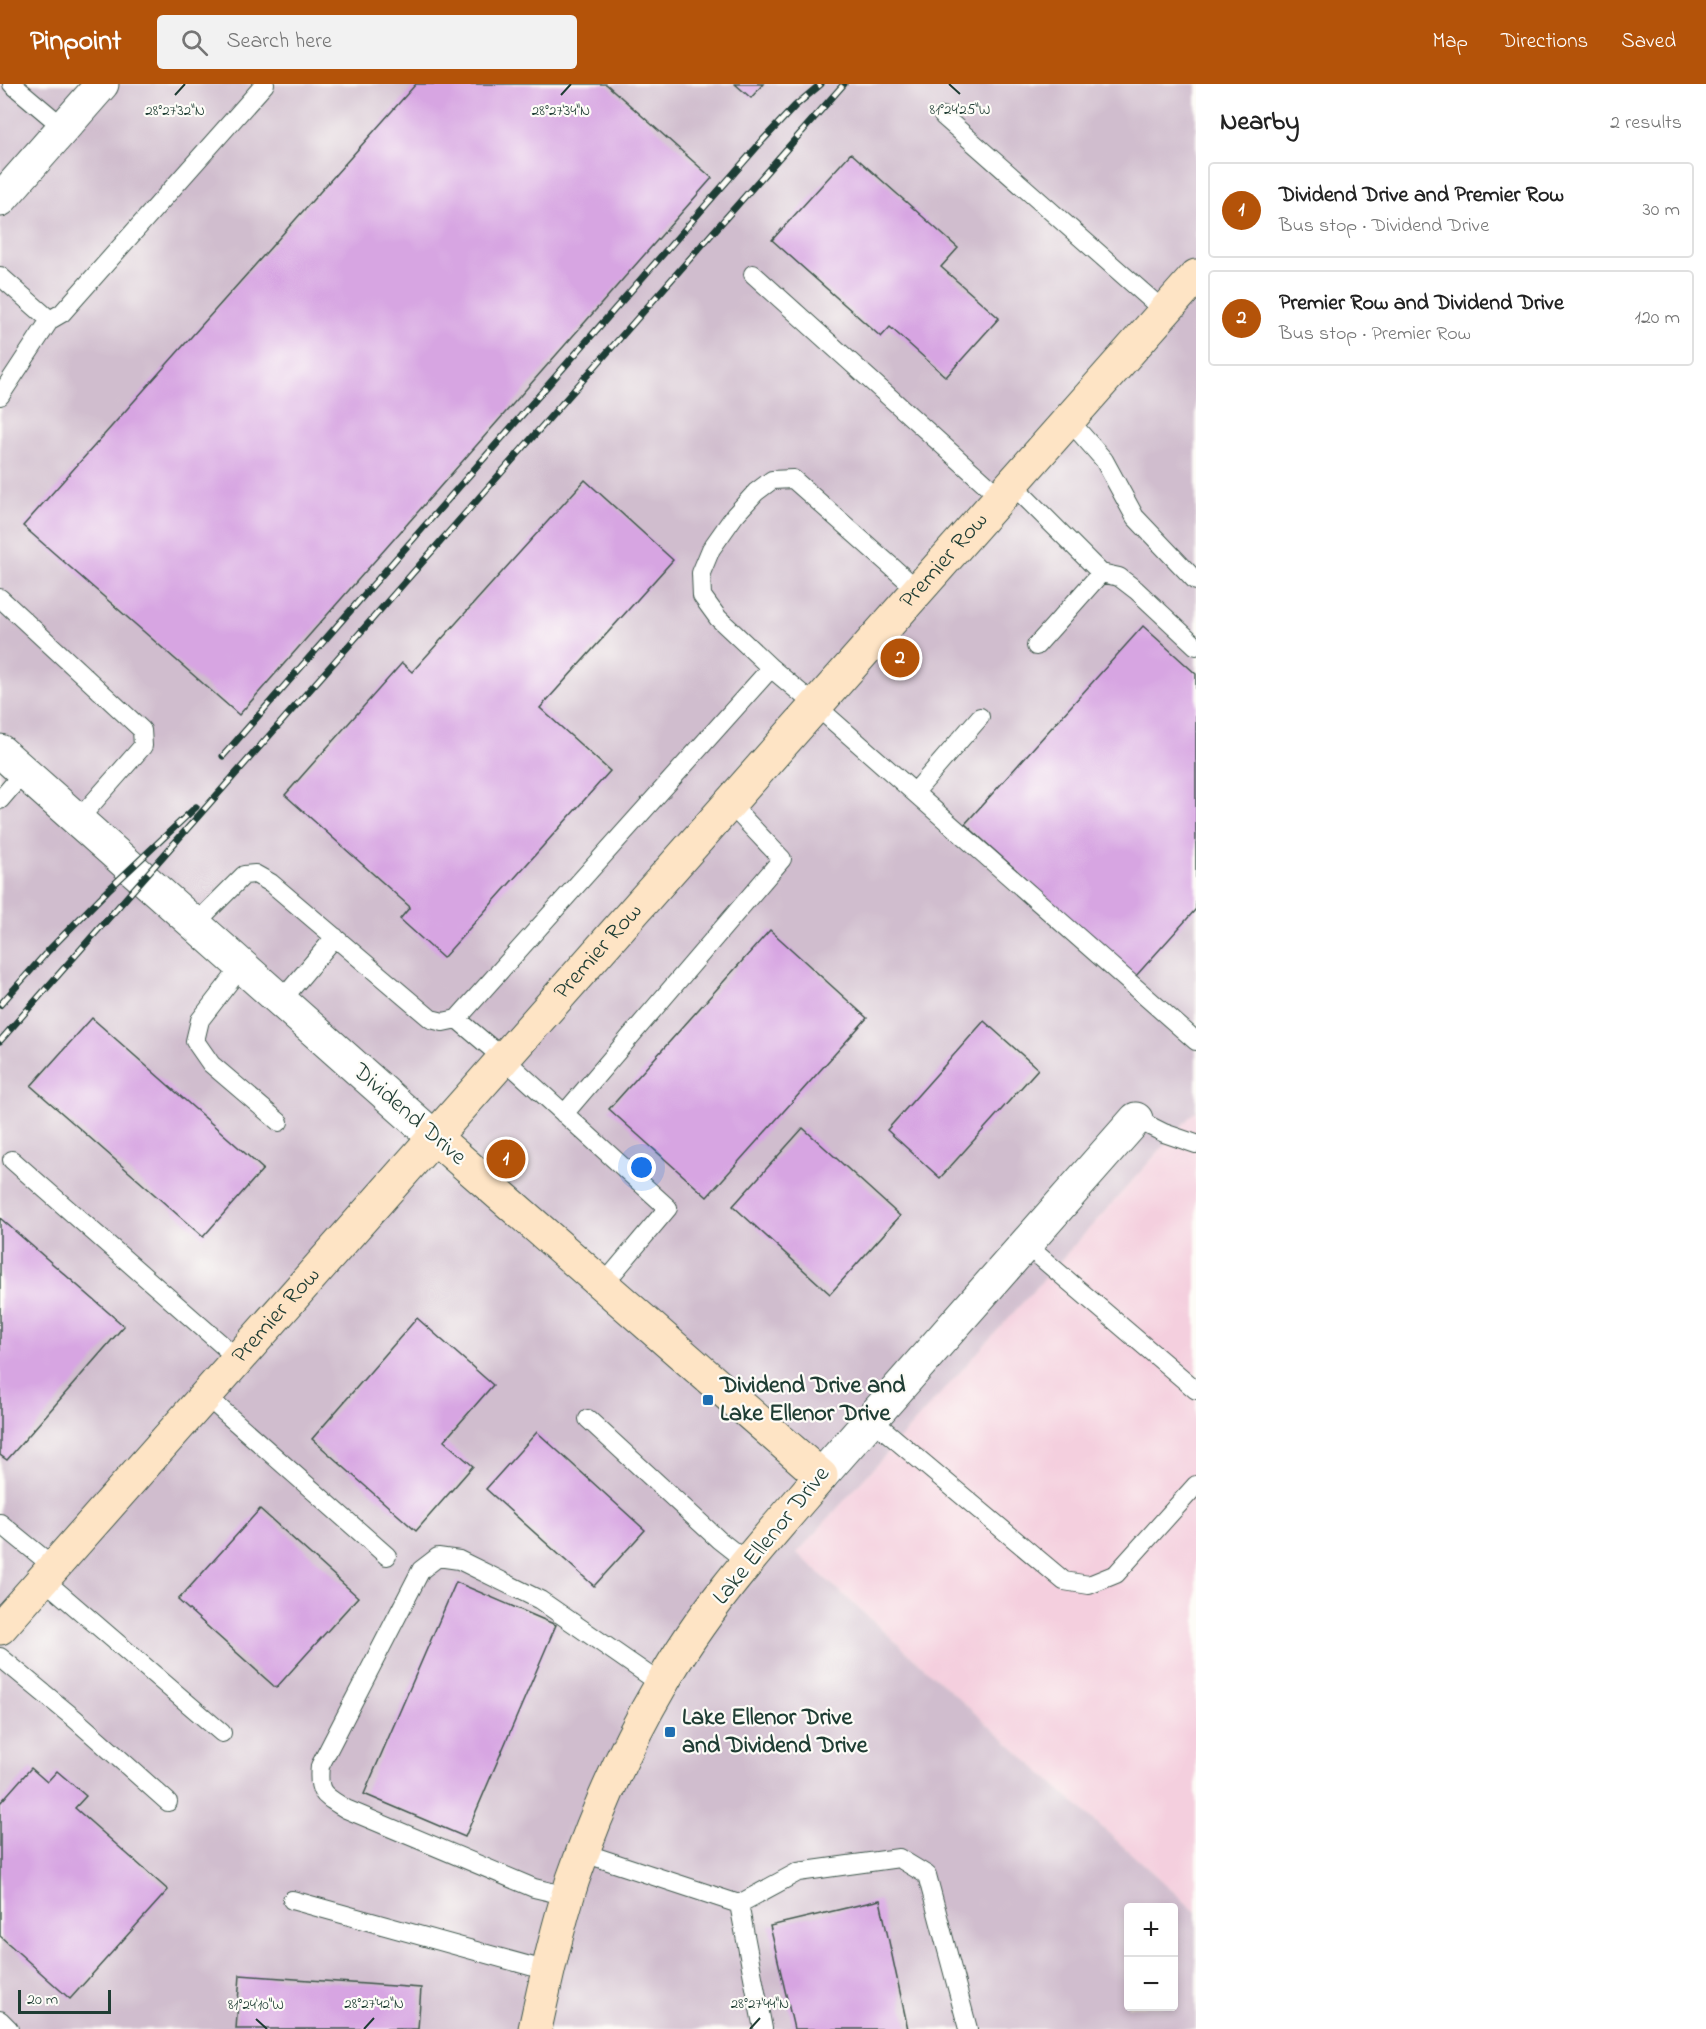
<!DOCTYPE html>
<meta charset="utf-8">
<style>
body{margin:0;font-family:"Indie Flower",sans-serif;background:#f2f2f2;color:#222}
.controls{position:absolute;right:18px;bottom:18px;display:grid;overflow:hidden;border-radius:6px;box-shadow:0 3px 9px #0003}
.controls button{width:54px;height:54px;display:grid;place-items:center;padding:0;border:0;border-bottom:2px solid #e0e0e0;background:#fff;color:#222;font:30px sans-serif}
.scale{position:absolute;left:18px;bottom:15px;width:93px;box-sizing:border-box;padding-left:6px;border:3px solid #1f3d34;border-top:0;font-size:16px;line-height:21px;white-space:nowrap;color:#1f3d34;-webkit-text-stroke:4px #fdfcf7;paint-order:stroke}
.you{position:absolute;left:642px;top:1084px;width:21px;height:21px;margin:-15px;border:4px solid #fff;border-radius:50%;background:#1a73e8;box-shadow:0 0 0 9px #1a73e833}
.badge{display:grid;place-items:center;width:39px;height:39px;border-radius:50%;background:#b45309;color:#fff;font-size:20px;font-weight:700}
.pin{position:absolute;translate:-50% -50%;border:3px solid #fff;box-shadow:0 2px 6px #0006}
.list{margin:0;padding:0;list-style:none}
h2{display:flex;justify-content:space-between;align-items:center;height:78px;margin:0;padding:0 24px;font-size:26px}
h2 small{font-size:20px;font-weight:400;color:#767676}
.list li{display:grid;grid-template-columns:39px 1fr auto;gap:18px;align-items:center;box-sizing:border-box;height:96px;margin:0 12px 12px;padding:0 12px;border:2px solid #e0e0e0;border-radius:6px}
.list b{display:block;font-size:22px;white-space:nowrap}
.list p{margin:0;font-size:20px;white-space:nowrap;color:#767676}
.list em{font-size:20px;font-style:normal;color:#767676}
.icon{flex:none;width:33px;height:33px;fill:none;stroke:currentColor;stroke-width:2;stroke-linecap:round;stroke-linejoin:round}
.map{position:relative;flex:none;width:1196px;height:1945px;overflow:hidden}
header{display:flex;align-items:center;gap:36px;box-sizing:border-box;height:84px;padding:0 30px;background:#b45309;color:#fff}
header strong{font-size:28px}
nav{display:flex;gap:33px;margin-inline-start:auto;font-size:21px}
.search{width:420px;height:54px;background:#f2f2f2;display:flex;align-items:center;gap:15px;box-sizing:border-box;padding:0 21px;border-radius:6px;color:#767676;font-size:22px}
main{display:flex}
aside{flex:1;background:#fff}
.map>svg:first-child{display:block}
.built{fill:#f4cfde}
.industrial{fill:#d0bdce;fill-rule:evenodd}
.building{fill:#d7a5e2}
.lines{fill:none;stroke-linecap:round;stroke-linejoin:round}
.lane-casing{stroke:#3f574c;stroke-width:20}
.street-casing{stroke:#3f574c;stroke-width:35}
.secondary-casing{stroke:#3f574c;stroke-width:35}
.lane{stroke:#fff;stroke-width:18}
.street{stroke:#fff;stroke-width:33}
.secondary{stroke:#fee4c5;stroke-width:33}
.rail-casing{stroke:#1f3d34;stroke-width:7}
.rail{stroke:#fdfcf7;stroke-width:4.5;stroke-dasharray:14;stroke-linecap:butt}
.ticks{fill:none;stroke:#1f3d34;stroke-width:2}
.poi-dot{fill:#1f6fb2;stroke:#fdfcf7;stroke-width:2}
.labels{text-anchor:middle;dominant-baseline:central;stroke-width:4.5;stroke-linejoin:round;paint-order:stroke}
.street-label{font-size:24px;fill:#1f3d34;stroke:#fdfcf7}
.poi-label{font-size:24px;font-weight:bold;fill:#1f3d34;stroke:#fdfcf7;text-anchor:start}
.ticks-label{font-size:15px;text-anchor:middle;fill:#1f3d34;stroke:#fdfcf7;stroke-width:4.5;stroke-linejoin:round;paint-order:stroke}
</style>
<header>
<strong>Pinpoint</strong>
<div class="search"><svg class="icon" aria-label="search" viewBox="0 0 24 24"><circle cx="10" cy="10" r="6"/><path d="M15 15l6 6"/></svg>Search here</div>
<nav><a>Map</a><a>Directions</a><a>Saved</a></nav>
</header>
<main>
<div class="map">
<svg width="1196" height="1945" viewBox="0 0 1196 1945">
<rect width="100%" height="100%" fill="#fdfcf7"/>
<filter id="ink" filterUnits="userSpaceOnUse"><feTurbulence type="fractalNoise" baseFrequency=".0167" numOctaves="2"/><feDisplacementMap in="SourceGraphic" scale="12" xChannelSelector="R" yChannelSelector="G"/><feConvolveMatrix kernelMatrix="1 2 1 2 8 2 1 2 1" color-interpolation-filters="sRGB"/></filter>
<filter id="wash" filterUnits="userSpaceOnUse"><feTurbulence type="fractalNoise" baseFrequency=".008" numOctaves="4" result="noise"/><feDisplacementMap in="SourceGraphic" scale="24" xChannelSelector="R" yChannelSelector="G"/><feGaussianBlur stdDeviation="1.35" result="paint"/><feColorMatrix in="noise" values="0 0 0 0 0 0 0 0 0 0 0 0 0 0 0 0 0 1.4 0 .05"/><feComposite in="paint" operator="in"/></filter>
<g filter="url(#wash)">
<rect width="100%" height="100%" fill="#f3ecd7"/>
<path class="built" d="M1196,1026v802l-399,-359z"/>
<path class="industrial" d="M0,0h1196v1026l-399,443 399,359v117h-1196zM1128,1824h46v98h-46z"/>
<g id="blocks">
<path class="building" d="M416,0h190l106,94 -473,537 -216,-189z
M735,0h28l-12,14z
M851,69l107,95 -17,19 58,51 -53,59 -56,-50 -9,10 -109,-97z
M585,396l88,80 -133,148 70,63 -167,187 -43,-39 10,-12 -125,-112 117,-132 10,9z
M1143,542l53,48v235l-61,68 -170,-153z
M770,846l97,88 -160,179 -98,-88z
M92,934l171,151 -60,68 -172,-151z
M984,937l54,48 -98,109 -53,-48z
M803,1044l97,88 -70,78 -97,-88z
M0,1134l124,108 -117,134 -7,-5z
M417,1234l76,67 -49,56 29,25 -57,65 -104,-92z
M537,1348l108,98 -51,56 -108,-97z
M260,1425l98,88 -82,91 -98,-88z
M456,1498l100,43 -91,212 -101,-43z
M31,1684l16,14 10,-11 29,25 -11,12 93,82 -98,109 -70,-63v-133z
M880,1816l28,129h-114l-24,-103z
M240,1891l181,13 -3,41h-182z"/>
</g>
</g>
<g filter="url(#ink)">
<use href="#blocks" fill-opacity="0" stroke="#3f574c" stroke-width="1.5"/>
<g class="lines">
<g class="lane-casing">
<path id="lane" d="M12,0l52,44
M943,32l221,195
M753,190l247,223
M0,192l50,44
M0,312l50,-76 12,-7 203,-229
M1068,335l36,41 31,57 61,64
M1012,400l89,89 18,4 17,13 60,56
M918,506l-125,-111 -21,1 -16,12 -21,23 -24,34 -10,24 1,23 16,22 53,50 44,37 381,336
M0,514l142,132 1,16 -66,75
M1036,562l65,-73
M915,708l65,-75
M0,716l24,-28
M194,841l50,-50 11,-1 16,9 160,136 12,3 14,-3 314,-351
M241,883l-41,53 -5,21 16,23 68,58
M281,917l54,-64
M457,935l46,39 165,150 -65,77
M564,1030l218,-255 -53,-56
M1136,1035l28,14 32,11
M12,1076l225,198
M1025,1160l171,146
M205,1311l182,161
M588,1335l131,121 28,22
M871,1335l193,162 25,4 27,-11 80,-89
M0,1439l54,44
M43,1495l179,154
M0,1573l75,62 93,83
M584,1769l155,51 59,-32 101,-14 28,17 41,154
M568,1812l-34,-8 -188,-79c-22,-14 -29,-15 -26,-43l101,-196 17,-13 21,3 81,40 121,84
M292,1816l256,71
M739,1820l24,125
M0,1936l9,9"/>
</g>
<g class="street-casing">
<path id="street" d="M0,116l102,-116
M0,667l433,385
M821,1392l315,-357"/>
</g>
<g class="secondary-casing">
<g id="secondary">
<path d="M433,1052l388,340c-57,66 -117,132 -160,209 -35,60 -65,128 -88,194 -16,49 -27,100 -38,150"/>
<path id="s1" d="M0,1544l1196,-1352"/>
</g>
</g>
<use href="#lane" class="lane"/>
<use href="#street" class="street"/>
<use href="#secondary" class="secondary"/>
<g class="rail-casing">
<path id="rail" d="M223,672l540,-616 32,-34 26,-22
M0,921l48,-54 60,-61 88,-83
M0,957l844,-957"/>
</g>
<use href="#rail" class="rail"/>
</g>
</g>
<path class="ticks" d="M949,0l11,10M175,11l10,-11M561,11l10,-11M256,1935l11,10M364,1945l10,-11M750,1945l10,-11"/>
<g class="poi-dot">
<rect x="702" y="1310" width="12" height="12" rx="3"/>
<rect x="664" y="1642" width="12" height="12" rx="3"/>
</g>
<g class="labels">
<g class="street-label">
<text stroke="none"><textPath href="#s1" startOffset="1425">Premier Row</textPath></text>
<text stroke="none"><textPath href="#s1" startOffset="903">Premier Row</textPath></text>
<text transform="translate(409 1031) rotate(41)">Dividend Drive</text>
<text stroke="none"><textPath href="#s1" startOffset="417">Premier Row</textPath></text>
<text transform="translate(772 1452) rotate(-51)">Lake Ellenor Drive</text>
</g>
<g class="poi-label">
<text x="720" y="1302">Dividend Drive and<tspan x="720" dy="28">Lake Ellenor Drive</tspan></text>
<text x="682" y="1634">Lake Ellenor Drive<tspan x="682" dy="28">and Dividend Drive</tspan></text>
</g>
</g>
<g class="ticks-label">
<text x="960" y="30">81°24'25"W</text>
<text x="175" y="31">28°27'32"N</text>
<text x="561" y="31">28°27'34"N</text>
<text x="374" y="1924">28°27'42"N</text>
<text x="760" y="1924">28°27'44"N</text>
<text x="256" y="1925">81°24'10"W</text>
</g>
</svg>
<div class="controls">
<button>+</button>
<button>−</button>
</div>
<div class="scale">20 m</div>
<div class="you"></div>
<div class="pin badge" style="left:506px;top:1075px">1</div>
<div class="pin badge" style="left:900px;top:574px">2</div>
</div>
<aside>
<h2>Nearby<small>2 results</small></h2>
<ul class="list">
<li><span class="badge">1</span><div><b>Dividend Drive and Premier Row</b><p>Bus stop · Dividend Drive</p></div><em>30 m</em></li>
<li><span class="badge">2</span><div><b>Premier Row and Dividend Drive</b><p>Bus stop · Premier Row</p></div><em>120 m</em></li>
</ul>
</aside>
</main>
